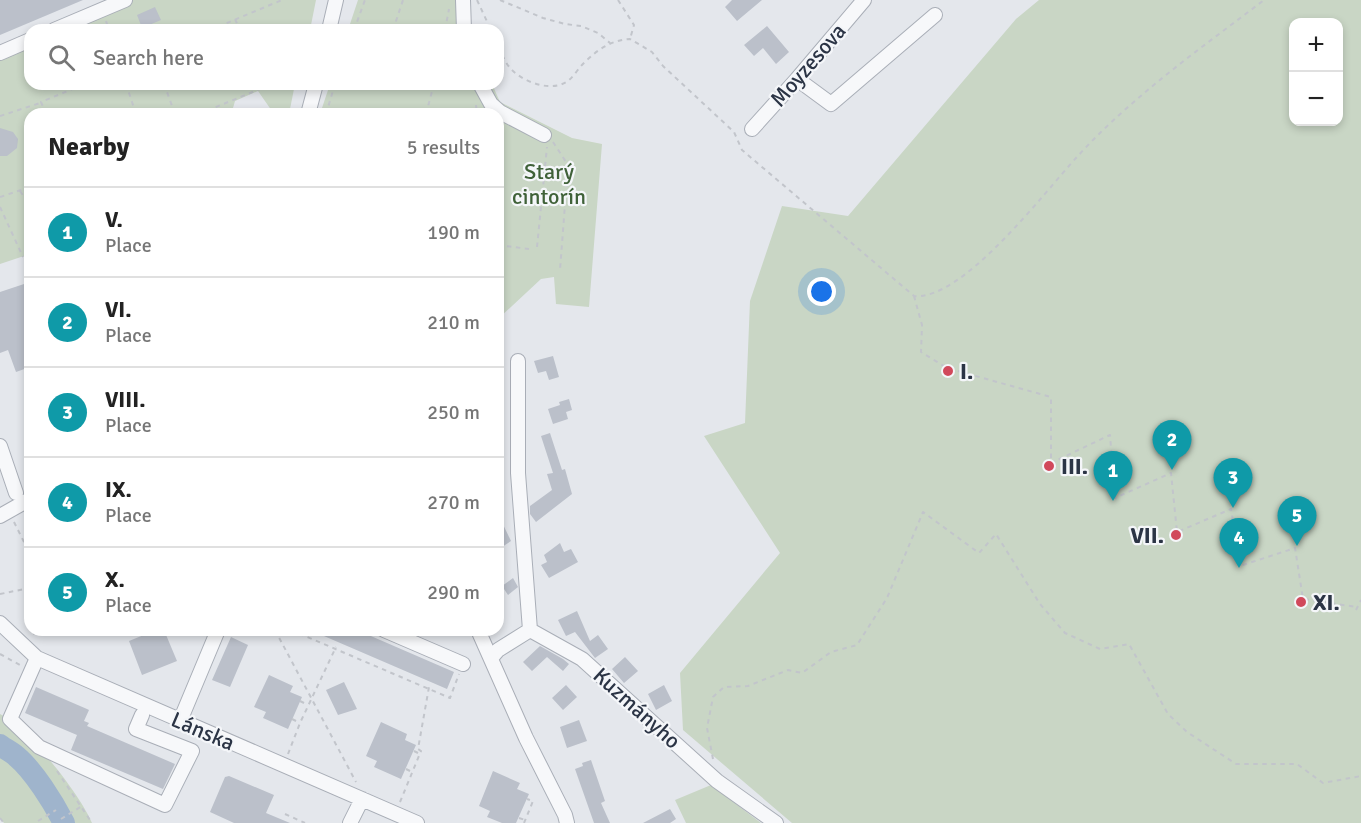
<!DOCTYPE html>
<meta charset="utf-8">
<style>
body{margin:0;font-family:Signika,sans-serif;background:#f2f2f2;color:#222}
.controls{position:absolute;right:18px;top:18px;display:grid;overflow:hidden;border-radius:12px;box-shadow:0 3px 9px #0003}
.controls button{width:54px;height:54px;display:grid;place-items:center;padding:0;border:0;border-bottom:2px solid #e0e0e0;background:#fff;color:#222;font:30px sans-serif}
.you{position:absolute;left:822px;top:292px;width:21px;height:21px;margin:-15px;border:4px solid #fff;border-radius:50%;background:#1a73e8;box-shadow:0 0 0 9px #1a73e833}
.badge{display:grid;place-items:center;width:39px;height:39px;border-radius:50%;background:#d1495b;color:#fff;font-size:20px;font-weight:700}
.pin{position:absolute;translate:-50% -50px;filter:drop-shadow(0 2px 3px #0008)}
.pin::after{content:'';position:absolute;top:32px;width:21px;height:18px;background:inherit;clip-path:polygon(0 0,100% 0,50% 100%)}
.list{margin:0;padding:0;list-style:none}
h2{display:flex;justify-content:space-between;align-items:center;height:78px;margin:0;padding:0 24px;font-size:26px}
h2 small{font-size:20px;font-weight:400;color:#767676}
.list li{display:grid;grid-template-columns:39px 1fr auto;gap:18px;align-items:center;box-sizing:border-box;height:90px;padding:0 24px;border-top:2px solid #e0e0e0}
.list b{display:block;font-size:22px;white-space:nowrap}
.list p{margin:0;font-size:20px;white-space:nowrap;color:#767676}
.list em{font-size:20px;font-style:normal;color:#767676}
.icon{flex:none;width:33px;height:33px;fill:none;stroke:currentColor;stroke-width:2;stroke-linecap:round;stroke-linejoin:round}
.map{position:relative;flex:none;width:1361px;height:823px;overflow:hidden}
.search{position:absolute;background:#fff;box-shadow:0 3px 9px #0003;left:24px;top:24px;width:480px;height:66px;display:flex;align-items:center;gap:15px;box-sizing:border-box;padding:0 21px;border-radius:18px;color:#767676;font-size:22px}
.panel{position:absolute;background:#fff;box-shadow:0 3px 9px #0003;left:24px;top:108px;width:480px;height:528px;border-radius:18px}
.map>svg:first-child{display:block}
.green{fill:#c9d6c5;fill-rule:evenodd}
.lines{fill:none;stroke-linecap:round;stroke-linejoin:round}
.river{stroke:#9fb4cc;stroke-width:22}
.building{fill:#bbc0ca}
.minor-casing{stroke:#a9aeb7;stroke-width:16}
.path{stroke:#c2c5cb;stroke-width:2;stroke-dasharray:4.5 4.5;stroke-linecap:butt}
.minor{stroke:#f7f8fa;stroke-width:14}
.poi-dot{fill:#d1495b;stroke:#f4f6f9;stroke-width:2}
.labels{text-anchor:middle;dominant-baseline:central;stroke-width:4.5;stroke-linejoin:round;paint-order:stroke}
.street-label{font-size:22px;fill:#2b3445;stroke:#f4f6f9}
.park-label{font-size:22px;fill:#3f6138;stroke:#f4f6f9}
.poi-label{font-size:22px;font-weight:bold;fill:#2b3445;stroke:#f4f6f9;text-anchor:start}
</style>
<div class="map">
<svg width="1361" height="823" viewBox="0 0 1361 823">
<rect width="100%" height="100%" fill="#e4e7ec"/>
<path class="green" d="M125,0h191l-6,30h-256z
M358,0h109l5,30h-124z
M1039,0h322v823h-569l-109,-93 -3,-57 100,-120 -76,-117 41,-13 5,-122 32,-95 66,10 168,-197zM1294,22h44v100h-44z
M30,40v44h265l-6,30h-15l-16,-23 -23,10 -2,7 4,6h-207v140l-30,10v-211z
M330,84h162l8,18 72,36 30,6 -13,163 -33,-3 -2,-27 -13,2 -43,40v-205h-178z
M0,714c28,14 80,80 92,109h-88l-4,-5z
M711,785l50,38h-75l-11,-23z"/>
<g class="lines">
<path class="river" d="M0,745c5,4 12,7 16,11 18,15 37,46 48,67"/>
</g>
<path class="building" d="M0,0h83l-83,35z
M732,0h30l-25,21 -12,-14z
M155,7l6,13 -19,8 -5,-13z
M767,26l22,26 -13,12 -13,-16 -9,8 -10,-11z
M0,128l13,4 5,7 -1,9 -10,8h-7z
M30,282v85l-14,5 -8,-22 -8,3v-61z
M553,356l6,21 -10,3 -3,-9 -8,2 -4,-12z
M569,399l3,11 -6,2 2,7 -15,5 -5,-15 12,-4 -1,-3z
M550,433l12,37 3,-1 7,25 -36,28 -6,-8v-8l22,-16 -5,-16 6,-1 -12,-37z
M498,514l13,27 -9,6 -4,-10z
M560,543l4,9 7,-3 7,13 -29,16 -8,-13 6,-3 -3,-7z
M513,578l5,9 -10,8 -6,-9z
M577,611l13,30 8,-6 10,14 -13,9 -20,-26 -9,4 -8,-16z
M156,630h8l13,31 -35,14 -13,-34z
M310,630h47l97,42 -7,17z
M231,637l17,8 -18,42 -18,-7z
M540,646l23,13 6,5 -6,7 -16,-14 -15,14 -9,-9z
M625,657l13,14 -14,12 -12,-14z
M269,675l24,11 -3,6 12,5 -14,32 -25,-11 3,-6 -12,-5z
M344,682l13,27 -19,6 -12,-25z
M566,685l11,12 -14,13 -11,-12z
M664,685l8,16 -16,9 -8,-16z
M36,687l51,22 2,1 -5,11 5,2 -2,3 88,38 -12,25 -92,-39 6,-15 -52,-22z
M579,720l8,21 -20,7 -7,-21z
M381,722l26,12 -2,6 11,5 -15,34 -27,-12 3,-6 -11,-5z
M591,760l14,41 -4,2 9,20h-16l-19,-54 8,-3 -1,-3z
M493,771l27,12 -3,6 12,5 -13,29h-14l-15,-6 3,-6 -11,-5z
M229,776l45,19 -8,18 24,10h-56l-24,-11 15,-35z
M670,809l6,10 -6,4h-27z"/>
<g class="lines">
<g class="minor-casing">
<path id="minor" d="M463,0l1,30
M54,30l71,-30
M329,30l7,-30
M0,53l30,-13
M797,79l34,25 104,-89
M480,84l11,20 9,8 44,23
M308,114l8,-30
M752,129l45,-50 67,-79
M518,361v112l12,157
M0,446l16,47
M0,516l30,-17
M0,623l37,35 380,165
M384,630l79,34
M478,630l48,108 39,77 2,8
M492,657l6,-7 32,-20 52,29 135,122 59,42
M37,658l-27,61 29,28 126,58 27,-54 -56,-22 6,-14
M180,721l38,-91
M350,823l12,-24"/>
</g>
<path class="path" d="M477,0l14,30
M500,0l43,18 22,6 16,2 17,7 12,10
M618,0l16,25 -4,14
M235,19l5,11
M106,21l3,9
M210,30l72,-30
M354,30l11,-30
M393,30l10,-30
M445,30l4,-21
M498,47c4,7 8,18 15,24 13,12 40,22 56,9 6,-5 10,-13 16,-18 13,-13 27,-22 45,-23l22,13 11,14 71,66 8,18 172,146c48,5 130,-103 162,-138 18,-20 39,-40 59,-57 41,-36 86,-68 129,-101
M126,84l10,30
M164,84l11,30
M476,105l1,9
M46,114l-5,-12 44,-18
M199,114l73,-30
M326,114l9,-30
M426,114l8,-30
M0,116l40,-13
M553,142l15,23 -8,105
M20,191l10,15
M0,197l30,-10
M0,207l23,50
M498,245l31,4
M537,247l10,-100
M914,296l8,29 -1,27 26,16 104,29v66l59,-28 5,63 56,-25 6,59 54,-23 9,57 55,-18 8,51 54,8
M14,522l16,32
M0,594l30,-6
M1356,610l5,-10
M34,630v9
M275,630l81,152
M291,630l159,68 9,-24
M0,654l20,11
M300,701l8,4
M292,719l8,4
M414,751l6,3
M288,754l12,-31 36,-76
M713,759l-6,-31 6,-31 11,-10 24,-1 40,-16 14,3 29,-21 26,-7 30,-47 36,-86 56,41 17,-19 44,70 25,29 35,16 29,-5 39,70 19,18 49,32h61l26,19 38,-7
M406,769l6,3
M57,771l35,52
M400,802l21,-51 -3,-2 11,-62
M285,814l20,9
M0,818l4,5
M519,818l6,2
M61,819l21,-13
M38,821l18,-11
M524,823l9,-22 -6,-2"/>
<use href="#minor" class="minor"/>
</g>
<g class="poi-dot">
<circle cx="948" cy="371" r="6"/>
<circle cx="1049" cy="466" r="6"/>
<circle cx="1176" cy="535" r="6"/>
<circle cx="1301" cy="602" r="6"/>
</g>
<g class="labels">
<g class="street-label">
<text transform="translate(808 65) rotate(-49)">Moyzesova</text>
<text transform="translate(637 708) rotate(42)">Kuzmányho</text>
<text transform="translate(203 731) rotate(23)">Lánska</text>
</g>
<g class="park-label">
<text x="549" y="171">Starý<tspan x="549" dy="25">cintorín</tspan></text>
</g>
<g class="poi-label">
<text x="960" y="371">I.</text>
<text x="1061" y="466">III.</text>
<text x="1164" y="535" text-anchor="end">VII.</text>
<text x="1313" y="602">XI.</text>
</g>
</g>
</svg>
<div class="controls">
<button>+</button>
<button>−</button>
</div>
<div class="you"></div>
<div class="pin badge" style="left:1113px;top:501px;background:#0f9aa8">1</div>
<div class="pin badge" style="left:1172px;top:470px;background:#0f9aa8">2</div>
<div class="pin badge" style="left:1233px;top:508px;background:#0f9aa8">3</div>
<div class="pin badge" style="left:1239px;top:568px;background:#0f9aa8">4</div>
<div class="pin badge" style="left:1297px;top:546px;background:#0f9aa8">5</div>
<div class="search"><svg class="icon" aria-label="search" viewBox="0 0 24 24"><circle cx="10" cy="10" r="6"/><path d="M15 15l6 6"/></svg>Search here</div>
<section class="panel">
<h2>Nearby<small>5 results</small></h2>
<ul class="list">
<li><span class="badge" style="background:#0f9aa8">1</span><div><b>V.</b><p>Place</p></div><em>190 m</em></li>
<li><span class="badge" style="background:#0f9aa8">2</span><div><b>VI.</b><p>Place</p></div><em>210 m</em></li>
<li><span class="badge" style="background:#0f9aa8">3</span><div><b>VIII.</b><p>Place</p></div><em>250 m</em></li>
<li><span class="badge" style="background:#0f9aa8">4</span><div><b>IX.</b><p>Place</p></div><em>270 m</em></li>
<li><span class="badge" style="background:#0f9aa8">5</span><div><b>X.</b><p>Place</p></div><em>290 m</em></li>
</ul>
</section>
</div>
